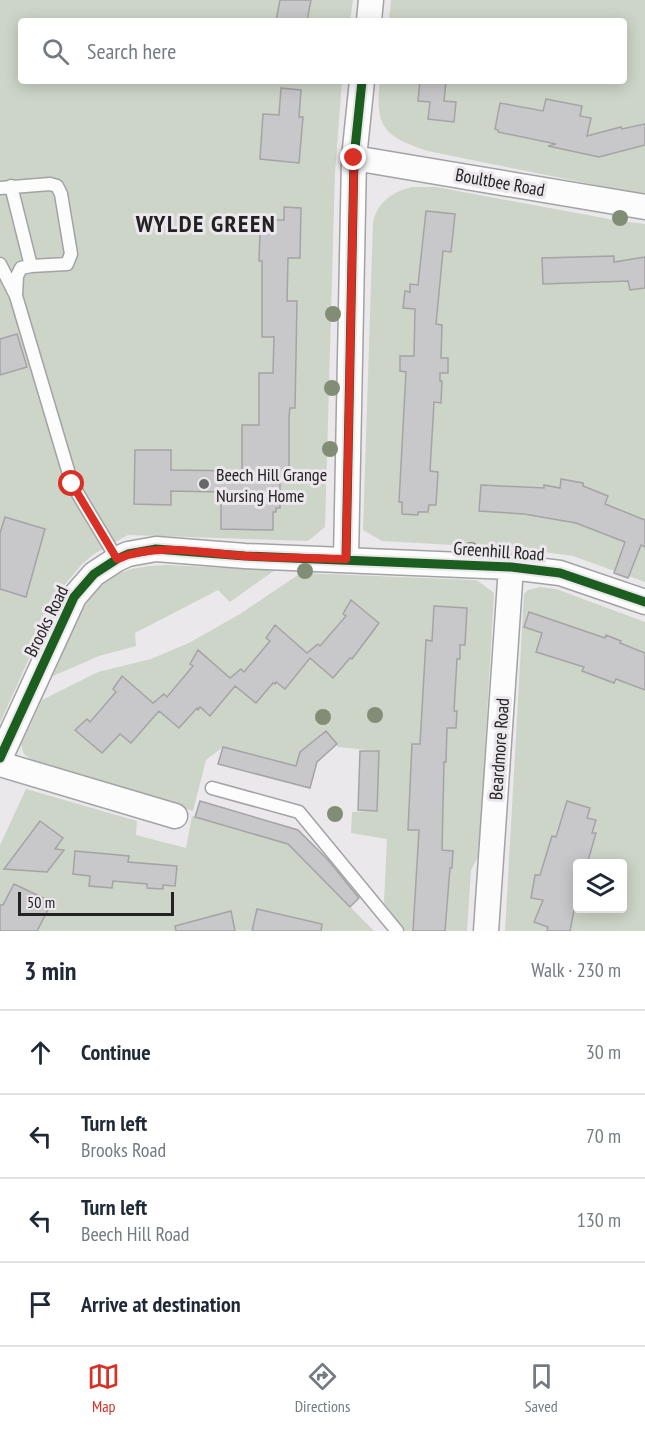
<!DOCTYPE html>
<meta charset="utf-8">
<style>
body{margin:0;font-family:"PT Sans Narrow",sans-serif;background:#f6f6f7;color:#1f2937}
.controls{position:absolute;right:18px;bottom:18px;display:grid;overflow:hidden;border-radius:6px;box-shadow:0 3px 15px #0003}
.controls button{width:54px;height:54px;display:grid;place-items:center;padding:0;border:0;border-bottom:2px solid #e0e1e3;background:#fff;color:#1f2937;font:30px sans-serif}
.scale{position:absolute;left:18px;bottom:15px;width:156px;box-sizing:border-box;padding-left:6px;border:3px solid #222123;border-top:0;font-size:16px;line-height:21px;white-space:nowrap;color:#222123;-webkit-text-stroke:4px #ebe7ec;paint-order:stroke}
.stop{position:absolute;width:18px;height:18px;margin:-14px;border:4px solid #d93025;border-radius:50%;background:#fff}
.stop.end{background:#d93025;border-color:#fff;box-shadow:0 2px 6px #0008}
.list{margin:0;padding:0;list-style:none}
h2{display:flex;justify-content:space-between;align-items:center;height:78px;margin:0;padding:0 24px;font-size:26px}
h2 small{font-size:20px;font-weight:400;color:#747a83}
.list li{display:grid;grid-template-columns:39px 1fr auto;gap:18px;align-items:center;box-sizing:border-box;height:84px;padding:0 24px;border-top:2px solid #e0e1e3}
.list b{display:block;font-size:22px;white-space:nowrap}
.list p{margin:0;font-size:20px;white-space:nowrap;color:#747a83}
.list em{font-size:20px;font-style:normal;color:#747a83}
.icon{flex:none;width:33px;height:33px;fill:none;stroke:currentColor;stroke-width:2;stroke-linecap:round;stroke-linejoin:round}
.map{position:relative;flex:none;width:645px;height:931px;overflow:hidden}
.search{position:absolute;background:#fff;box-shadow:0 3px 15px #0003;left:18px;right:18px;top:18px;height:66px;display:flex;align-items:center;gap:15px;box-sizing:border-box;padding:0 21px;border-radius:6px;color:#747a83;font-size:22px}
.sheet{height:414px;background:#fff}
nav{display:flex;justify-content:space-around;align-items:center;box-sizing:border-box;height:84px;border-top:2px solid #e0e1e3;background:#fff;font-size:16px;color:#747a83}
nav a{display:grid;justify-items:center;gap:3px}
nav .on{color:#d93025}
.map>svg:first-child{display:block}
.green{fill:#ccd5c7;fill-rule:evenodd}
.building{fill:#c8c7c9;stroke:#a5a3a6;stroke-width:1.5}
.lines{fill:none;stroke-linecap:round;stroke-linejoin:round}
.lane-casing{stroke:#a3a2a4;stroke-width:15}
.street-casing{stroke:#a3a2a4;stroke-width:27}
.lane{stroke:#fcfcfc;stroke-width:12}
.street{stroke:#fcfcfc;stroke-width:24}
.cycleway-casing{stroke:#ebe7ec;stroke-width:13}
.cycleway{stroke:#1b5e20;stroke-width:9}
.tree{fill:#818d75}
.route{stroke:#d93025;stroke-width:8}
.poi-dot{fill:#686769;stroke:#ebe7ec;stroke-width:2}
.labels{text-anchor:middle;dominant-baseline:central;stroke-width:6;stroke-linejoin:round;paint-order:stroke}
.street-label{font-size:18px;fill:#222123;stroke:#ebe7ec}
.poi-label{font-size:18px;fill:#222123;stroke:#ebe7ec;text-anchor:start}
.district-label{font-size:24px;font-weight:bold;letter-spacing:1.5px;fill:#222123;stroke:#ebe7ec}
</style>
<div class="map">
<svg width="645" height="931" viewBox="0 0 645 931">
<rect width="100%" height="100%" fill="#eae8eb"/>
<path class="green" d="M0,0h353l-3,21h-329v60h321l-7,92 -10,354 -17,14 -180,-6 -34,19 -12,10 -23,28 -59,131z
M391,0h254v195l-217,-44c-43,-14 -54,-24 -48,-70h244v-60h-235z
M412,187h24l178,33 31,4v358l-72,-26 -51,-7 -140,-8 -19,-11 10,-308c5,-21 20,-30 39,-35z
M166,565l109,5 -45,32 -12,-12 -83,43 1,13 -37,10 -46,20c16,-34 28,-83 63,-101 15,-8 33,-9 50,-10z
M301,573l173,7 4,1 16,12 -15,262 -8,15 -4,61h-62l-21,-28 3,-64 -36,-6 1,-21 24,-1 3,-60 -41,-4 -12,-16 -26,21 -4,14 -73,-19 -17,13 -13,51 -160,-50 -9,-7 -3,-9 21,-45 56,-28 53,-13 38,-16 51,-29z
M540,587l16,2 89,33v309h-140l19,-337 4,-4zM578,864h44v44h-44z
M26,789l111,32 -1,14 50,13 6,-32 96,28 86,87h-374v-86z"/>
<path class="building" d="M280,0h31l-4,21h-31z
M420,81h26l-2,20 12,1 -2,20 -26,-3 2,-17 -12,-1z
M281,88l20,2 -2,27h4l-4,46 -39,-4 3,-45 16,1z
M546,99l36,7 -2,10 11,2 -4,18 34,-9 1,2 23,-5v21l-46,12 -51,-11 8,-2 -58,-12v-2l-3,-1 5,-26 43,8z
M284,207l17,1 -1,50h-12l-1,43h10l-2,107h-5l-1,8v61h-9v31h-4v4h-3v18l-52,-1v-37l-50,-1v14l-37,-1 1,-54h36v20l71,1v-46h17v-52h14l1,-36h-12v-76h-3l1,-28 12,1v-14h12z
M426,211l29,3 -4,38 -8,-1 -7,73 6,1 -1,33h7v15h-8v8h2l-1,22 -7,-1 -4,69 8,1 -2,33h-7l-1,7h-10v3l-16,-1v-12h-3l7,-130 -6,-1v-15h14l1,-47 -12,-1 2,-17 5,1v-8l8,1z
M614,256v6l31,-5v31l-15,2 -2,-9 -85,3 -1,-26z
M17,334l10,33 -27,8v-36z
M561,479l22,4v3l25,10 -3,8 40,16v27l-4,-2 -13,33 -14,-5 11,-31 -49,-19 -52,-9 -45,-3 2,-26 63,3v-3l16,3z
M5,517l40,12 -19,68 -26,-8v-56z
M351,600l28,23 -27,36 -2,-1 -17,20 -23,-20 -25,31 -9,-7 -1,2 -2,-1 -17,20 -21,-17 -25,30 -10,-9 -2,3 -1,-2 -18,20 -20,-17 -28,32 -11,-9 -18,19 -27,-23 12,-11 3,3 26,-30 -3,-3 9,-13 31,27 11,-9 3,3 26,-31 -3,-2 8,-14 32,28 11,-9 3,3 26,-31 -4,-3 9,-13 32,28 11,-9 2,2 26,-30 -3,-2z
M434,606l33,2 -2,37h-5v14h-3l-3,52h3l-1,17h-9l-1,34h-2l-2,88 11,1 -1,17h-2l-5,63h-32l6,-101h-11l4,-86h8l6,-104 6,1z
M529,612l76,26 1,-3 15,6 -1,2 25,10v37l-29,-11 -2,4 -32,-12 2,-4 -48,-15 6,-19 -18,-6z
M326,731l11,13 -20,18 -7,26 -92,-24 5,-17 73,19 4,-14z
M360,751h19l-2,60 -19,-1z
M200,801l98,29 30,30 31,38 -9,9 -62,-63 -93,-27z
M567,801l23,7 -3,10 9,2 -4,13h4l-9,31h-9v26l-8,41h-23l1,-4 -14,-5 9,-22 -12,-2 4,-23h5l12,-39 4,1z
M40,821l23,17 -8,11 9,1 -17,22 -43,-3z
M75,851l54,5 -1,6 49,4 -2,20 -12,-1v4l-16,-1v-4l-34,-3 -1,7 -23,-2 1,-10 -17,-2z
M14,884l38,18 -15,29h-37v-26h3z
M257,909l65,15 -1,7h-69z
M231,911l4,20h-59l-1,-5z"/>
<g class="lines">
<g class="lane-casing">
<path id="lane" d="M11,186l20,80
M0,188l50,-4 7,2 4,8 10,60 -4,10 -36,2 -10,2 -4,8 -1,19
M0,264l16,32 56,188 45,75
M212,788l87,24 98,119"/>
</g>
<g class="street-casing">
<path id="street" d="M369,21l2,-21
M354,158l291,49
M346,559l8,-401 8,-77
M0,758l74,-161 20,-23 23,-15 11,-5 28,-5 89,7 266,11 49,6 85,29
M0,764l175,52
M486,931l25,-364"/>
</g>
<use href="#lane" class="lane"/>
<use href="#street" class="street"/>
<g class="cycleway-casing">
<path id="cycleway" d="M346,559l8,-401 8,-77
M0,758l74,-161 20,-23 23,-15 11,-5 28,-5 89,7 266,11 49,6 85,29"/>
</g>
<use href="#cycleway" class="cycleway"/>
</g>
<g class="tree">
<circle cx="620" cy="218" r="8"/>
<circle cx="333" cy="314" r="8"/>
<circle cx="332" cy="388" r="8"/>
<circle cx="330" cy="449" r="8"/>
<circle cx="471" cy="550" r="8"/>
<circle cx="305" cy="571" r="8"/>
<circle cx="375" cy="715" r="8"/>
<circle cx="323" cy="717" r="8"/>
<circle cx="335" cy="814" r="8"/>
</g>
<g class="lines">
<path class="route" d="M72,484l45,75c39,-17 86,-6 127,-3 34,2 68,2 102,3l8,-401"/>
</g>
<circle class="poi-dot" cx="204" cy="484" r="6"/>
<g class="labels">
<g class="street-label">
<text transform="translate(500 182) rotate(10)">Boultbee Road</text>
<text transform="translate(499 551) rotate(4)">Greenhill Road</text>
<text transform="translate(46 621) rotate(-64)">Brooks Road</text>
<text transform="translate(499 749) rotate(-86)">Beardmore Road</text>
</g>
<g class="poi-label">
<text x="216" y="474">Beech Hill Grange<tspan x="216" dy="21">Nursing Home</tspan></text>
</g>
<g class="district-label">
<text x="206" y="223">WYLDE GREEN</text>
</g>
</g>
</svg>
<div class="controls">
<button><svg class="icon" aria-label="layers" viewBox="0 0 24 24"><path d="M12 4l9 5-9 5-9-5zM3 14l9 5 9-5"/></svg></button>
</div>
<div class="scale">50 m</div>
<div class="stop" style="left:72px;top:484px"></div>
<div class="stop end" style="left:354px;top:158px"></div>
<div class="search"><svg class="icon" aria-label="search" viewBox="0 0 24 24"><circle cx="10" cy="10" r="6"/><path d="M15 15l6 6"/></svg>Search here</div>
</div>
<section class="sheet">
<h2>3 min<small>Walk · 230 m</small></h2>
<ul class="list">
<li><svg class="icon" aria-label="ahead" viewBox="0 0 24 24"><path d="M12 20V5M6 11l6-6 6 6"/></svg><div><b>Continue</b></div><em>30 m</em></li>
<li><svg class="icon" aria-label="left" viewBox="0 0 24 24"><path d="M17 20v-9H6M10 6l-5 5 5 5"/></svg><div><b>Turn left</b><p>Brooks Road</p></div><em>70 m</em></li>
<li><svg class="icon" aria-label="left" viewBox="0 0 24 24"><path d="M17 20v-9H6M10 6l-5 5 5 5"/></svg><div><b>Turn left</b><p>Beech Hill Road</p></div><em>130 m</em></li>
<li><svg class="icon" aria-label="arrive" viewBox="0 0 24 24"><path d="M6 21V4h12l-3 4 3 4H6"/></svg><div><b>Arrive at destination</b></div></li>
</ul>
</section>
<nav>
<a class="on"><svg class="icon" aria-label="map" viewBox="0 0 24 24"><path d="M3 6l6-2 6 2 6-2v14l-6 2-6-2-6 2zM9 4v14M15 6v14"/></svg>Map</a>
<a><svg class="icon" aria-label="directions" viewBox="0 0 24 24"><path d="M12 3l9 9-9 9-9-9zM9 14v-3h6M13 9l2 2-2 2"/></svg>Directions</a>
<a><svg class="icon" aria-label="saved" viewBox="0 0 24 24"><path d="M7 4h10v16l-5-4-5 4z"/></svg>Saved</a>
</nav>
